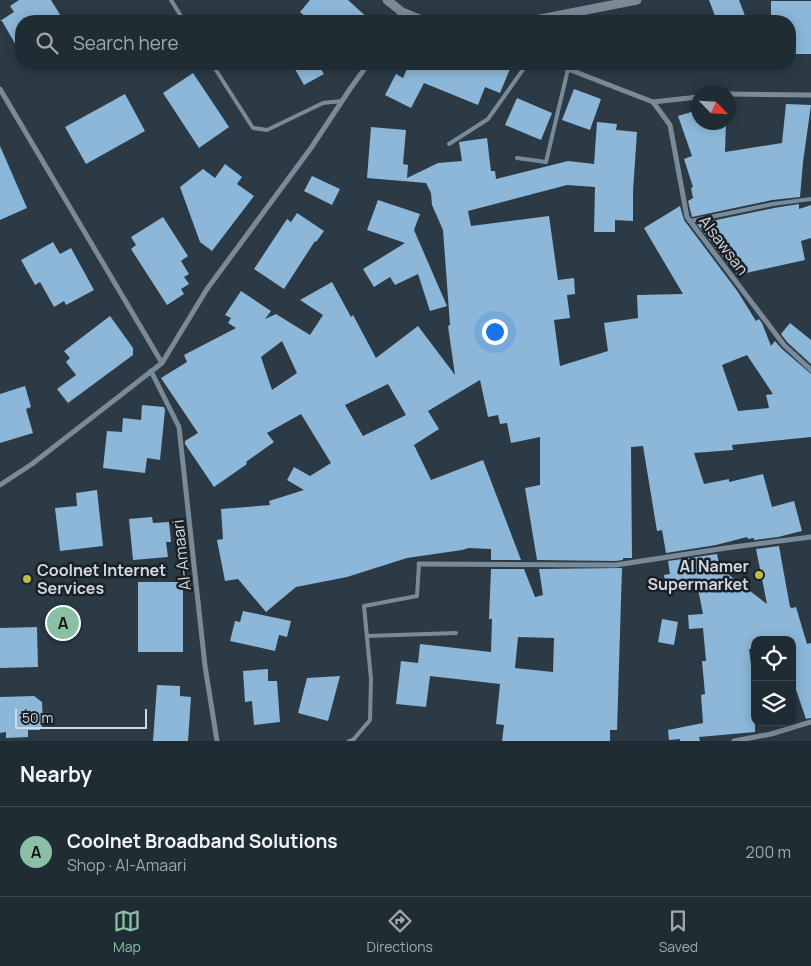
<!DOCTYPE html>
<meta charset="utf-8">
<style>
body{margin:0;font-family:Manrope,sans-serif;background:#28343c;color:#f1f3f6}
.controls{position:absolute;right:15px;bottom:15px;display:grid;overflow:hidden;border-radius:10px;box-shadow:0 2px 12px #0003}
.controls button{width:45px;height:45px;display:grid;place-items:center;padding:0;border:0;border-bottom:1px solid #3d484f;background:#202c34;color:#f1f3f6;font:25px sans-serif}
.compass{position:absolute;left:691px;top:85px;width:45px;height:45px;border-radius:50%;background:#202c34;box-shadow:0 2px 12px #0003;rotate:115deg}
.scale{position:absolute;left:15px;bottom:12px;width:132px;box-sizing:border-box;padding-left:5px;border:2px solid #d0d9e0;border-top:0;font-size:14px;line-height:18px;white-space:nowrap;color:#d0d9e0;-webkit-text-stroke:4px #1a2025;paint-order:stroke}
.you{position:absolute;left:494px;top:331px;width:18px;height:18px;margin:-12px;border:4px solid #fff;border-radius:50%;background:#1a73e8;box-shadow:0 0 0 8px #1a73e833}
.badge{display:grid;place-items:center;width:32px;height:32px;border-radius:50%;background:#8abfa5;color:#111;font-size:16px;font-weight:700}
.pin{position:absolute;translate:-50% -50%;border:2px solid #fff;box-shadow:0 1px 5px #0006}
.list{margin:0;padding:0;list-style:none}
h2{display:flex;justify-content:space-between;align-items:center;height:65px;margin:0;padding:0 20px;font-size:21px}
h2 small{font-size:16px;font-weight:400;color:#a2a7ac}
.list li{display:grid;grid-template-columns:32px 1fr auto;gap:15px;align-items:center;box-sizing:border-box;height:90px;padding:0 20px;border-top:1px solid #3d484f}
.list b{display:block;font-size:19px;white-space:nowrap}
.list p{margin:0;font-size:16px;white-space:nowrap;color:#a2a7ac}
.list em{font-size:16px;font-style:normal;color:#a2a7ac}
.icon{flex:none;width:28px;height:28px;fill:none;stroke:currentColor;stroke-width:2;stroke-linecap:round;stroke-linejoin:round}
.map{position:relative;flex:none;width:811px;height:741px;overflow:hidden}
.search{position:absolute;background:#202c34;box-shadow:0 2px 12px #0003;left:15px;right:15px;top:15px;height:55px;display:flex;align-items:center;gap:12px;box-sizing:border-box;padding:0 18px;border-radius:20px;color:#a2a7ac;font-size:19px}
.sheet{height:155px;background:#202c34}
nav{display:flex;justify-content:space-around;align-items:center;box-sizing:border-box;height:70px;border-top:1px solid #3d484f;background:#202c34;font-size:14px;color:#a2a7ac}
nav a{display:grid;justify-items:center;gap:2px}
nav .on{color:#8abfa5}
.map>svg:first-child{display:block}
.building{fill:#8cb7d8;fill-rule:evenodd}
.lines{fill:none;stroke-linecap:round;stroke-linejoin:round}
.service{stroke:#7a8a97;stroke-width:4}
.minor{stroke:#7a8a97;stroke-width:5}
.tertiary{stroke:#7a8a97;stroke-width:9}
.poi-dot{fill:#c0be41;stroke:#1a2025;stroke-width:2}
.labels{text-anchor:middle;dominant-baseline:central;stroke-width:5;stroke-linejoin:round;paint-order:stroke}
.street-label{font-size:16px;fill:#d0d9e0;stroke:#1a2025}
.poi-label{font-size:16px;font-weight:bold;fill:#d0d9e0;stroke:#1a2025;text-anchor:end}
</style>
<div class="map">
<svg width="811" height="741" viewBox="0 0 811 741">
<rect width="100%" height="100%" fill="#2b3a45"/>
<path class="building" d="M19,0h32l13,21h-43v33l-19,-33h-2l14,-9 -4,-6z
M310,0h38l23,21h-61l-10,-9z
M709,0h30l8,21h-30z
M771,1h40v53h-21v-33h-19z
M292,64h26l6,10 -20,11z
M409,64h103l-12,29 -15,-6 -7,18 -54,-22 -13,25 -26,-13 11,-21 7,4z
M193,73l36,54 -30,21 -36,-55z
M574,89l27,10 -11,31 -28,-10z
M125,94l20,37 -59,33 -21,-37z
M517,98l35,15 -11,27 -36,-15z
M786,104l25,1 -8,57 -3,35 -28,3 -80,17 -4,-16 5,-3 -2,-10 2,-1 -9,-28 8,-3 -14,-40 20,-6v12h28l-1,30 57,-9z
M597,122l20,2 -1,6 21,2 -4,59v30l-18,-1v12h-21l1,-45 -28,-2 -99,26 3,15 78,-10 9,64 16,-2 1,16 -8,1 3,23 -16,2 6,46 48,-15 -4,-28 34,-5 -1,-23 46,-1 -39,-66 36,-22 4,14 54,72 18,29 3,-2 3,4 9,23 4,-5 6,7 30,26v63l-79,8 1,5 -39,3 10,31 25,-5v3l34,-8 9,33 22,-6 8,30 -24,6 -24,3v-2l-6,1 -1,-2 -31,8 -50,8 -4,-23 -5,1 -14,-85 -12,1 1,111h-9v2l-7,1 -79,-1 -12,-72 15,-3v-48l-29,6 -4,-20 -7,1 -2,-9 -10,2 -8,-37 -52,31 11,18 -25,16 17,35 52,-20 38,100h-30v-11l-22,-1 -7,2 -55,8 -60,19 -51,10 -30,25 -28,-33 -13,2 -8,-41 6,-1 -2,-30 49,-4 -1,-4 35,-11 -17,-10 7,-13 16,9 21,-13 -30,-49 -34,19 7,9 -28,20 1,2 -33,23 -29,-43v-3l13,-8 -37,-55 26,-16 -3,-7 52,-27 -8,-5 3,-5 -6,-3 16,-24 30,20 -6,8 11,-5 34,21 13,-20 -23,-15 32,-18 19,35 2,-2 23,43 42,-32 37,49 -7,-49 2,-1 -7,-95 -11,-25 -1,-12 -5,-10 -59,-5 4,-51 35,3 -3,34 5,1 -1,13 31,-15 24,-2 -3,-19 28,-4 4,33h4l1,8 72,-18 26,3zM282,341l15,32 -25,17 -11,-33zM747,355l26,39 -7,1 3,13 -31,3 -16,-46zM388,384l18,31 -43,21 -18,-31z
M0,146l27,62 -27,12z
M225,164l17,13 -5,7 17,12 -42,55 -12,-9 -20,-55 23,-18 12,9z
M312,176l28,13 -8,16 -28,-14z
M378,200l42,14 -6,16 33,76 -17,5 -12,-37 -23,11 -5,-8 -16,10 -11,-18 42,-26 -38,-13z
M799,204v5l12,-4v33l-10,3 4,19 -68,15 -40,-51 77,-16z
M297,213l27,18 -8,11 -1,-1 -31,48 -30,-20 33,-50 4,3z
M163,217l25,39 -7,5 8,13 -5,3 5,7 -8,5 3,5 -17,11 -36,-56 5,-4 -5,-8z
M53,242l7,12 11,-6 23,42 -28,15 -2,-4 -10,6 -14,-25 -5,3 -14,-25z
M110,316l23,32v7l-65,48 -11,-14 19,-14 -10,-13 4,-4 -6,-7z
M790,323l21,17v24l-24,-22 -6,-8z
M25,386l6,21 -5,2 7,24 -33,10v-49z
M142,405l22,2 1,3 -5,50 -13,-2 -2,15 -42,-5 4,-37 15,1 1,-14 18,2z
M97,490l6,56 -43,5 -5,-43 22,-2 -1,-13z
M152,517l1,6 16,-1 2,20h-5l2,15 -35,3 -4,-41z
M779,546l11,61 2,1 4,-1 11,37 4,-1v75l-5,1 -14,-41v-38h-37v8l-6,1 6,48v35l-56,5 1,4h-20v-2l-11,1 -1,-10 35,-7 -2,-28 4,-1 -3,-33h4l-3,-33 -14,1 -1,-14 15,-1 -6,-30 -31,5 -2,-14 6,-1 -2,-13 49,-7 3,14 47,36 -11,-55z
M622,568l-5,162h-7v11h-108l2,-16 -8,-1 4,-40 -70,-8 -4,31 -30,-3 5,-43 17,2 2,-19 71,8 1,-33h-3l2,-50h33l11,28 8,-2 -4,-26zM518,637l36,1 -1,34 -38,-4z
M138,582h45v70h-45z
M243,611l48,10 -4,16 -8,-2 -4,16 -45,-10 5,-20 5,1z
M662,619l16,3 -4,23 -16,-3z
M37,627l1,40 -38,1v-40z
M268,669v12h9l3,41 -26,3 -2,-24 -7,1 -2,-31z
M340,676l-12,45 -30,-8 9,-35z
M157,685l23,1v10l11,1 -3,44h-35z
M34,696l8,6 1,21 -3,7h-12v7l-22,1v-6l-6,1v-36z"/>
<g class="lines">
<path class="service" d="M171,0l13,21
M212,64l41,64 14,2 56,-27 19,-2
M449,144l39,-25 39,-55
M517,158l29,4 22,-93
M691,221l82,-17 38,-5
M367,636l89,-3
M349,741l4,-1 17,-20 1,-41 -7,-73 53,-10 2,-32"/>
<path class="minor" d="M396,21l6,-9
M555,64l98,38 17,23 17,92 97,128 27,25
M0,89l162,274
M728,94l83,1
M653,102l45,-5
M151,371l28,56 26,239 12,75
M0,485l32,-21 130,-101 45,-74 104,-141 39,-59 18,-25
M419,564l197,1 110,-17 85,-11
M734,741l37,-7 40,-12"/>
<path class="tertiary" d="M387,0l15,12 22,9
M530,21l107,-21"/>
</g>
<g class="poi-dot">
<circle cx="759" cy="575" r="5"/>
<circle cx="27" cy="579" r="5"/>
</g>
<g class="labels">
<g class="street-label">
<text transform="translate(724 245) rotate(53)">Alsawsan</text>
<text transform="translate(181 555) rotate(-96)">Al-Amaari</text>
</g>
<g class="poi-label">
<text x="749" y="566">Al Namer<tspan x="749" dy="18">Supermarket</tspan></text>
<text x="37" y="570" text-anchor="start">Coolnet Internet<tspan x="37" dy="18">Services</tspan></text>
</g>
</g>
</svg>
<div class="controls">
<button><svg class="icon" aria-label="locate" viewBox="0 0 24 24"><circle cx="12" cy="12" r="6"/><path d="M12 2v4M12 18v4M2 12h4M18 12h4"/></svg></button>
<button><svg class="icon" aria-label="layers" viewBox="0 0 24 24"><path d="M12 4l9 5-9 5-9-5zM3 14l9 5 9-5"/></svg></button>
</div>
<svg class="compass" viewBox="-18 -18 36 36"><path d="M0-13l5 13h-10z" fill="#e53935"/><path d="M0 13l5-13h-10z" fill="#a2a7ac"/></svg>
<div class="scale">50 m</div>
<div class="you"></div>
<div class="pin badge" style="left:63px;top:623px">A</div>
<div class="search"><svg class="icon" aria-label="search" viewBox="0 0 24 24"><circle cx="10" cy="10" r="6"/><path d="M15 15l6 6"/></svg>Search here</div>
</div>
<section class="sheet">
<h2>Nearby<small></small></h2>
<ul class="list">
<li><span class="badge">A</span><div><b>Coolnet Broadband Solutions</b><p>Shop · Al-Amaari</p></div><em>200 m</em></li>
</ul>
</section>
<nav>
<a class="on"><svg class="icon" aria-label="map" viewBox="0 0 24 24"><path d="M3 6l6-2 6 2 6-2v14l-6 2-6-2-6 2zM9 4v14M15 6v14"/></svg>Map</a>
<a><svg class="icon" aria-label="directions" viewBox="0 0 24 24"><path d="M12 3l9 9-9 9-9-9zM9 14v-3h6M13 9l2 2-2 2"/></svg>Directions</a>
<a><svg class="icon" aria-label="saved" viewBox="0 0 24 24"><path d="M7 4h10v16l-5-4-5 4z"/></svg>Saved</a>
</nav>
